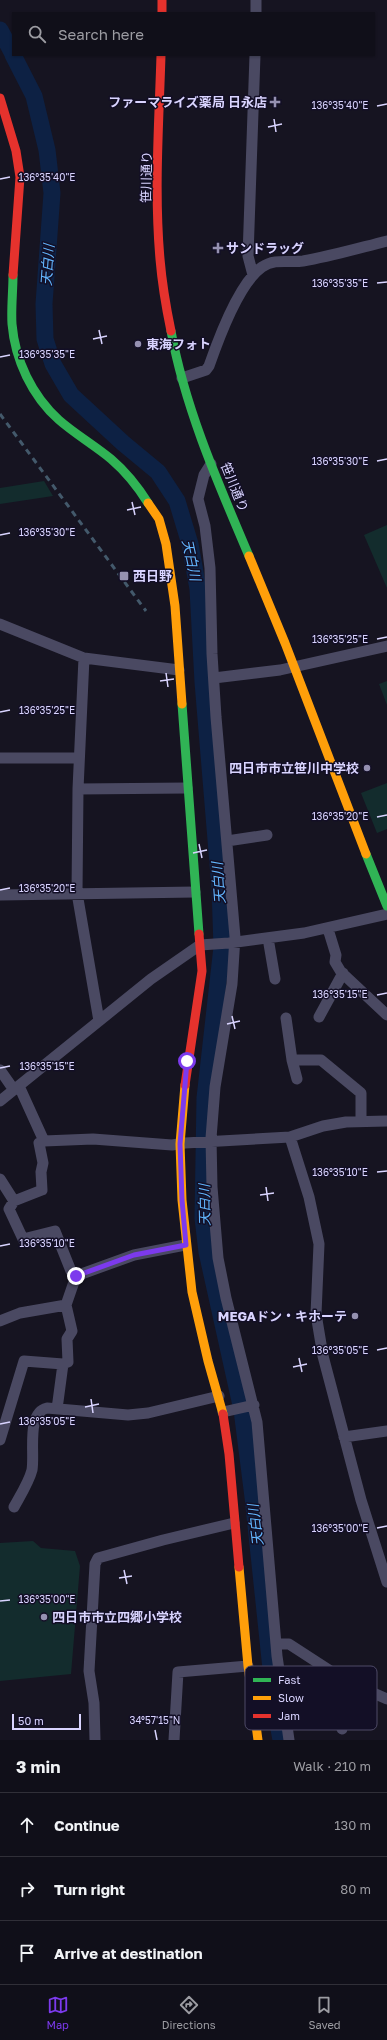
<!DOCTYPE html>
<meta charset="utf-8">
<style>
body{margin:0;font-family:"Golos Text","Noto Sans JP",sans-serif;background:#1e1d26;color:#f1f3f6}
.scale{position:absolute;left:12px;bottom:10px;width:69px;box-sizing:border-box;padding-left:4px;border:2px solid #d9d4ff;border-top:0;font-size:11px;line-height:14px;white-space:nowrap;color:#d9d4ff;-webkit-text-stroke:3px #130f26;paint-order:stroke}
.stop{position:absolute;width:12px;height:12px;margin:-9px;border:3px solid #7c3aed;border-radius:50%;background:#fff}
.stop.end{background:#7c3aed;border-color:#fff;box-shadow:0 1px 4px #0008}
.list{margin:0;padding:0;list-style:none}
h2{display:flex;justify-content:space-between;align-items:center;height:52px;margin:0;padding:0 16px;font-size:17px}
h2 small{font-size:13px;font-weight:400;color:#9c9ca2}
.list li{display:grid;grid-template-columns:26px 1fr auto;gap:12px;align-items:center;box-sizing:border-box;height:64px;padding:0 16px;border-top:1px solid #302f38}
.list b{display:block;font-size:15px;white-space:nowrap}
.list em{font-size:13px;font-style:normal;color:#9c9ca2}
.icon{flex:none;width:22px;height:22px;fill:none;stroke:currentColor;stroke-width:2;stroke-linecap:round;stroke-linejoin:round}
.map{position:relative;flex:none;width:387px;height:1740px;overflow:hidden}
.search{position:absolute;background:#100f19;box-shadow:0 1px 3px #0004;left:12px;right:12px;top:12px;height:44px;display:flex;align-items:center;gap:10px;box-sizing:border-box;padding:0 14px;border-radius:0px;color:#9c9ca2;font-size:15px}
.sheet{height:244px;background:#100f19}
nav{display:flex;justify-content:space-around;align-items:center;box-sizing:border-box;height:56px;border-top:1px solid #302f38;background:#100f19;font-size:11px;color:#9c9ca2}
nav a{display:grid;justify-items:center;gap:2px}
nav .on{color:#7c3aed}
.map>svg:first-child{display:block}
.green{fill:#132c2d}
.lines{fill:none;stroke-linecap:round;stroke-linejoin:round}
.river{stroke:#0d2144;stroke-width:17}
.street{stroke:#4a4962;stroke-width:11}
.fast{stroke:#30b455;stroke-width:9}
.slow{stroke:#ff9f0a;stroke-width:9}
.jam{stroke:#e5322d;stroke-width:9}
.rail{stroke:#43596b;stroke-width:3;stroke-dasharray:6 5;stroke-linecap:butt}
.route{stroke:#7c3aed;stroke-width:5}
.ticks{fill:none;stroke:#d9d4ff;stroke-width:1.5}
.poi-dot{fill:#9591b1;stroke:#130f26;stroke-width:1.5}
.labels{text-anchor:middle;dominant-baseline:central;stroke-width:3;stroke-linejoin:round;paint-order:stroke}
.poi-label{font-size:13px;font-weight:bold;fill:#d9d4ff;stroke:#130f26;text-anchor:start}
.street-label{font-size:13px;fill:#d9d4ff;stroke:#130f26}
.water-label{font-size:14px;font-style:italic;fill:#62b6ff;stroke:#130f26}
.key{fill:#130f26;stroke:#4e4a67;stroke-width:1}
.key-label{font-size:11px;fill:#d9d4ff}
.ticks-label{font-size:10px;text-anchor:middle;fill:#d9d4ff;stroke:#130f26;stroke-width:3;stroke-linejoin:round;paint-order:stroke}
</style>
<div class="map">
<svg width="387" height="1740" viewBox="0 0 387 1740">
<rect width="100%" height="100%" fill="#161421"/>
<path class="green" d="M44,481l9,15 -53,8v-16z
M387,525v63l-23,-53z
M387,681v24l-8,-21z
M387,783v46l-10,4 -16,-40z
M33,1541l8,7 34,3 5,15 -9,108 -71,7v-138z"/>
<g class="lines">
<path class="river" d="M0,30l13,24
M13,55l21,41 13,54 5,43 -8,111 1,35 8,25 18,31 52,48 35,29 19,29 13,43 8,45 5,93 17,206 2,59 -17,151 -2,120 4,34 35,158 11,87 22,210 6,33"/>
<path class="street" d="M256,13v-13
M253,275l-5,-19 7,-201
M182,378l24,-8 3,-4c9,-26 30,-83 53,-99 13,-9 27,-4 41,-6 29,-5 56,-13 84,-20
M211,464l-7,11 -6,24 7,27 5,42 2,86 4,63 19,220 -3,47 -17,103 -4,51 1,49 6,71 8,40 31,124 20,234 12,84
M0,624l84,34 95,12
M84,658l-6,131 -1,104 22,128
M214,678l66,-8 107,-24
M0,758h79
M78,789l109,-1
M227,841l40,-6
M0,895l195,-3
M328,929l8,26 -1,7 6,10 46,43
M268,938l7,41
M319,1017l24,-44
M286,1018l6,42h29l40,33v28
M292,1060l5,19
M0,1070l14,20
M19,1086l25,55
M0,1101l151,-122 49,-34 29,-2 75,-10 83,-19
M290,1137l19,60 10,47 -3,70 7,42 38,144 26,82
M0,1179l14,22 -5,8 14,30 32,-8 16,40 5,5 58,-21 51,-10
M14,1201l28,-11 -1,-18 2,-9 -4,-20 5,-2 49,-2 79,6 13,-2 105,-6 33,-11 23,-4 41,-1
M0,1321l20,-8 46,-8 10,-29
M57,1409l6,-45 5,-2 -1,-23 5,-8 -6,-26
M223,1412l31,-7
M344,1437l43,-6
M0,1440l24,-79 39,3
M14,1507c6,-11 15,-25 18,-37 3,-17 -6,-57 15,-62l81,7 20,-2 71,-17
M277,1644h12l57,37 41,18
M342,1729l4,-48
M95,1740l-1,-37 -5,-32 6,-107 3,-6 65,-18 71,-17
M174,1740l4,-68 70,-6"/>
<path class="fast" d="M13,275c0,16 -2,33 -1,49 3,36 20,72 47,96 16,14 35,25 52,39 14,12 27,28 37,44
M171,331c14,77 47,152 78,225
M182,704l17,230
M366,854l21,52"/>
<path class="slow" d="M148,503l11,16 7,25 9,62 7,98
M249,556l36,87 81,211
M185,1085l-5,59 2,56 10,92 16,69 15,53
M239,1567l9,99 10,74"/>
<path class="jam" d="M162,0v13
M161,55c-2,68 -7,136 -1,204 2,24 6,48 11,72
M0,98l16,53 4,26 -7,98
M185,1085l17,-114 -3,-37
M223,1414l6,40 10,113"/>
<path class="rail" d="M0,414l146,197"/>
</g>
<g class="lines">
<path class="route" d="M76,1276l58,-21 52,-10 -4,-45 -2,-56 7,-83"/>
</g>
<path class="ticks" d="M377,106l10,-2M274,119l2,13M268,127l14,-3M0,179l10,-2M377,283l10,-1M99,330l3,14M93,339l14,-3M0,357l10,-2M377,461l10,-2M132,502l3,13M127,510l14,-3M0,535l10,-2M377,639l10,-2M166,673l2,14M160,681l14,-2M0,712l10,-2M377,817l10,-2M199,844l3,14M193,853l14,-3M0,890l10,-2M377,995l10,-2M232,1016l3,13M227,1024l13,-3M0,1068l10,-2M377,1172l10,-1M266,1187l2,14M260,1195l14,-2M0,1246l10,-2M377,1350l10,-2M299,1358l3,14M293,1367l14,-3M91,1399l2,14M85,1407l14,-3M0,1424l10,-2M377,1528l10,-2M124,1570l3,14M119,1578l13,-2M0,1601l10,-1M155,1730l2,10"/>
<g class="poi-dot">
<path d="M273 96h4v4h4v4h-4v4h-4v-4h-4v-4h4z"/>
<path d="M216 242h4v4h4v4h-4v4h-4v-4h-4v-4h4z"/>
<circle cx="138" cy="344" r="4"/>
<rect x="119" y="571" width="10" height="10" rx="2"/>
<circle cx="367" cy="768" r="4"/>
<circle cx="355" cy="1316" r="4"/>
<circle cx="44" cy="1617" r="4"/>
</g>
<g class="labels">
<g class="poi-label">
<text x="267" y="102" text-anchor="end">ファーマライズ薬局 日永店</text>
<text x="226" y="248">サンドラッグ</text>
<text x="146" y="344">東海フォト</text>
<text x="133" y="576">西日野</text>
<text x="359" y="768" text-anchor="end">四日市市立笹川中学校</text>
<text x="347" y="1316" text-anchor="end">MEGAドン・キホーテ</text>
<text x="52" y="1617">四日市市立四郷小学校</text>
</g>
<g class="street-label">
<text transform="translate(146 177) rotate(-89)">笹川通り</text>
<text transform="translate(235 487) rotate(68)">笹川通り</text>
</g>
<g class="water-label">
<text transform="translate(47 265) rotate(-86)">天白川</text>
<text transform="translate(192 560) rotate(78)">天白川</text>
<text transform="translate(218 883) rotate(-94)">天白川</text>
<text transform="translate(204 1205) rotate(-91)">天白川</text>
<text transform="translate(255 1525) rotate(-97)">天白川</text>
</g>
</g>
<rect x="245" y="1666" width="132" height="64" rx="6" class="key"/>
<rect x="253" y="1678" width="18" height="4" fill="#30b455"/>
<rect x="253" y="1696" width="18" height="4" fill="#ff9f0a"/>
<rect x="253" y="1714" width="18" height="4" fill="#e5322d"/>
<g class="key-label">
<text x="278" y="1684">Fast</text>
<text x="278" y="1702">Slow</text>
<text x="278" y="1720">Jam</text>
</g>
<g class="ticks-label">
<text x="340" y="109">136°35'40"E</text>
<text x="47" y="181">136°35'40"E</text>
<text x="340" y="287">136°35'35"E</text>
<text x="47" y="358">136°35'35"E</text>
<text x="340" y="465">136°35'30"E</text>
<text x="47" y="536">136°35'30"E</text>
<text x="340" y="643">136°35'25"E</text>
<text x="47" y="714">136°35'25"E</text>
<text x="340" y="820">136°35'20"E</text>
<text x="47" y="892">136°35'20"E</text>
<text x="340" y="998">136°35'15"E</text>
<text x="47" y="1070">136°35'15"E</text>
<text x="340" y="1176">136°35'10"E</text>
<text x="47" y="1247">136°35'10"E</text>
<text x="340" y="1354">136°35'05"E</text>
<text x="47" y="1425">136°35'05"E</text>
<text x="340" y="1532">136°35'00"E</text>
<text x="47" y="1603">136°35'00"E</text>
<text x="155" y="1724">34°57'15"N</text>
</g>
</svg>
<div class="scale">50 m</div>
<div class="stop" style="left:187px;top:1061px"></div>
<div class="stop end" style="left:76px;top:1276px"></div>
<div class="search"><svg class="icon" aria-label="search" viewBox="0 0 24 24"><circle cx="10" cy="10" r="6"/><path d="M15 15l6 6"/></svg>Search here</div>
</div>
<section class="sheet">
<h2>3 min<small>Walk · 210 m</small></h2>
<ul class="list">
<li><svg class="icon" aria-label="ahead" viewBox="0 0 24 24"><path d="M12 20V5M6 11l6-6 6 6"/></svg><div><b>Continue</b></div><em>130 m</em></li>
<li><svg class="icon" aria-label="right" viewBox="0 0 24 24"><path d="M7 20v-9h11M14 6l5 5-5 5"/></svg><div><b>Turn right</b></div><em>80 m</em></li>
<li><svg class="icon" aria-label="arrive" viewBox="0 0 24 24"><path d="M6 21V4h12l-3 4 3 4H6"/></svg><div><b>Arrive at destination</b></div></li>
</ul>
</section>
<nav>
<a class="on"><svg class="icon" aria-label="map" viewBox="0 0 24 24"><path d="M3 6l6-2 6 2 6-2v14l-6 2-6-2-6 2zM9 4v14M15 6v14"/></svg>Map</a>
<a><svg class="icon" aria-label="directions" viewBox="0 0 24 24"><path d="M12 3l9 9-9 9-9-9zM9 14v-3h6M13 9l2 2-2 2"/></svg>Directions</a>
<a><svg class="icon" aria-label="saved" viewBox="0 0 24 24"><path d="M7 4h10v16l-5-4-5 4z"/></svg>Saved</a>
</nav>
